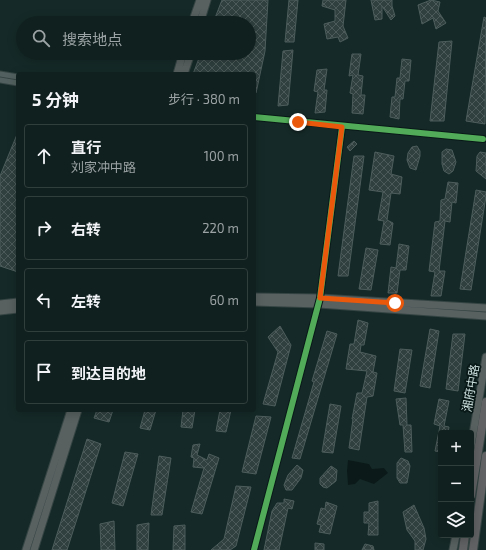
<!DOCTYPE html>
<html lang="zh">
<meta charset="utf-8">
<style>
body{margin:0;font-family:"Exo 2","Noto Sans SC",sans-serif;background:#192827;color:#f1f3f6}
.controls{position:absolute;right:12px;bottom:12px;display:grid;overflow:hidden;border-radius:4px;box-shadow:0 2px 10px #0003}
.controls button{width:36px;height:36px;display:grid;place-items:center;padding:0;border:0;border-bottom:1px solid #303e3c;background:#10201e;color:#f1f3f6;font:20px sans-serif}
.stop{position:absolute;width:12px;height:12px;margin:-9px;border:3px solid #ea580c;border-radius:50%;background:#fff}
.stop.end{background:#ea580c;border-color:#fff;box-shadow:0 1px 4px #0008}
.list{margin:0;padding:0;list-style:none}
h2{display:flex;justify-content:space-between;align-items:center;height:52px;margin:0;padding:0 16px;font-size:17px}
h2 small{font-size:13px;font-weight:400;color:#9ca3a4}
.list li{display:grid;grid-template-columns:26px 1fr auto;gap:12px;align-items:center;box-sizing:border-box;height:64px;margin:0 8px 8px;padding:0 8px;border:1px solid #303e3c;border-radius:4px}
.list b{display:block;font-size:15px;white-space:nowrap}
.list p{margin:0;font-size:13px;white-space:nowrap;color:#9ca3a4}
.list em{font-size:13px;font-style:normal;color:#9ca3a4}
.icon{flex:none;width:22px;height:22px;fill:none;stroke:currentColor;stroke-width:2;stroke-linecap:round;stroke-linejoin:round}
.map{position:relative;flex:none;width:486px;height:550px;overflow:hidden}
.search{position:absolute;background:#10201e;box-shadow:0 2px 10px #0003;left:16px;top:16px;width:240px;height:44px;display:flex;align-items:center;gap:10px;box-sizing:border-box;padding:0 14px;border-radius:22px;color:#9ca3a4;font-size:15px}
.panel{position:absolute;background:#10201e;box-shadow:0 2px 10px #0003;left:16px;top:72px;width:240px;height:340px;border-radius:4px}
.map>svg:first-child{display:block}
.water{fill:#0b1a19}
.building{fill:url(#building-cross-hatch);stroke:#4d5d5c}
.lines{fill:none;stroke-linecap:round;stroke-linejoin:round}
.minor-casing{stroke:#344442;stroke-width:7}
.major-casing{stroke:#344442;stroke-width:9}
.highway-casing{stroke:#344442;stroke-width:10}
.minor{stroke:#52615f;stroke-width:5}
.major{stroke:#586060;stroke-width:7}
.highway{stroke:#616264;stroke-width:8}
.cycleway-casing{stroke:#081817;stroke-width:8}
.cycleway{stroke:#51ab58;stroke-width:6}
.route{stroke:#ea580c;stroke-width:5}
.labels{text-anchor:middle;dominant-baseline:central;stroke-width:3.5;stroke-linejoin:round;paint-order:stroke}
.street-label{font-size:12px;fill:#cbdfdd;stroke:#081817}
</style>
<div class="map">
<svg width="486" height="550" viewBox="0 0 486 550">
<defs>
<pattern id="building-cross-hatch" width="8" height="8" patternUnits="userSpaceOnUse"><rect width="8" height="8" fill="#2f403e"/><path d="M0 0l8 8M0 8l8-8" fill="none" stroke="#4c5b59"/></pattern>
</defs>
<rect width="100%" height="100%" fill="#152a28"/>
<path class="water" d="M348,460l21,4 3,5 12,-1 4,5 -14,11 -14,-5 -5,5 -7,1 -1,-14z"/>
<path class="building" d="M222,0h46l-3,51 -9,42h-2v-19h-61l8,-21h48v-30h-36z
M289,0h9l-4,42h-9z
M323,0h23l-3,26 5,12 -8,4 -2,-5 -11,2 -3,-15 11,-3v-11l-13,-4z
M371,0h21v6l3,10 -4,4 -9,-14v13l-7,1z
M431,0l9,2 -2,9 8,12 -10,6 -3,-11 -11,6 -4,-19z
M484,17l2,1 -1,106 -19,-3z
M452,41l-8,80h-14l9,-79z
M293,50l-5,55 -10,1 5,-55z
M352,54h9l-3,21 5,1 -2,19h4l-2,19 -11,-1 1,-19 -3,-1 3,-18 -4,1z
M402,59l9,1 -2,21h-4l-2,18h-3l-1,20 -9,-2 2,-20h3l2,-19h3z
M327,69l-3,21h3l-2,22 -10,1 3,-21 -4,-1 3,-21z
M18,132v140l-18,-6v-90z
M354,141l3,3 -7,7 -3,-4z
M417,146l3,5v5l-4,14 -6,-2 -3,-8 1,-7 4,-6z
M446,149l6,1 4,12 -3,9 -4,3 -5,-3 -2,-7v-12z
M375,152l19,4 -3,18 11,3 -2,17 -9,-1 -4,27 6,3 -3,22 -10,-1 4,-23 -6,-1 5,-28 -14,-2z
M480,152l6,1v26l-10,-8 1,-15z
M354,156h10l-16,120h-10z
M448,182l10,1 -2,20 -4,-1 -2,20 -5,-1 -6,50h6l-4,25h-10l4,-24 -6,-1 6,-49 5,-1 1,-21 4,-1z
M476,190l10,2v4l-15,94 -11,-1z
M399,244l10,2 -3,24h-6l-3,23h-9l3,-26 5,1z
M366,248l12,2 -7,40 -12,-1z
M358,320l10,3 -4,22h-3l-1,7 16,4 -3,16 4,1 -4,23 -6,1 -8,53 -10,-2 4,-29h-1l5,-26h5l5,-22 -21,-2 4,-25h4z
M280,326l11,19 -16,61 -12,-2 15,-52 -10,-15z
M430,329l9,2 -9,57 -10,-2z
M327,331l10,3 -37,125 -8,-1 22,-76 -2,-1z
M453,334h12l-7,57 -12,-2z
M400,349l12,1 -7,43 -11,-2z
M406,398l1,27h4l1,27h-7l-2,-27h-3l-4,-26z
M439,399l10,2 -5,25 5,1 -1,6h-7v19l-6,-1 5,-25 -6,-2z
M330,404l11,2 -8,47 -11,-1z
M97,410h16l-4,12 -15,-4z
M145,410h11l-6,20 -10,-2z
M183,410h12l-3,18 -11,-1z
M220,410h11l-5,22 -10,-1z
M256,416l15,1 -15,57 -14,-2z
M87,439l14,5 -34,106h-15z
M200,444l-3,11 10,5 2,-6 10,4 -17,56 -11,-2 13,-44 -11,-1 1,-9 -3,-1 2,-12z
M125,452l13,2 -15,52 -11,-3z
M159,456l12,2 -9,57h-11z
M401,458l7,3 2,5 -3,17h-7l-3,-5v-15z
M297,465l6,5 -2,8 -9,12h-6l-2,-5 4,-10z
M331,466l6,4 -1,11 -9,7 -4,-1 -3,-3v-6z
M236,486l15,1 -15,59 -6,4h-19l13,-11z
M284,499l10,2 -2,8 -4,-1 -9,42h-15l8,-39 5,-8h7z
M378,501v34h-10l1,-12h-5v-11h5v-9z
M326,502l11,4 -7,28 -11,-2 2,-7 -4,-1 4,-16 4,1z
M414,505l10,23 2,11 -3,11h-8v-9l-8,-11 -4,-18z
M114,521l1,29h-14l-1,-26z
M149,523l-1,27h-11v-25z
M185,525v25h-12l1,-24z
M315,543l9,1v6h-9z
M365,544l8,2 1,4h-12z"/>
<g class="lines">
<g class="minor-casing">
<path id="minor" d="M0,74l18,3
M0,80l18,3
M254,117l229,22
M254,550l66,-252 22,-171"/>
</g>
<g class="major-casing">
<path id="major" d="M192,23l8,-23
M200,23l7,-23
M177,74l6,-21
M184,74l7,-21
M254,297l66,1 166,10
M254,302l65,2 167,12
M0,304l18,-2
M0,311l18,-2
M471,446l15,-89
M26,550l45,-140
M34,550l44,-140
M453,550l3,-15"/>
</g>
<g class="highway-casing">
<path id="highway" d="M471,495l15,-93
M463,550l2,-15
M473,550l13,-94"/>
</g>
<use href="#minor" class="minor"/>
<use href="#major" class="major"/>
<use href="#highway" class="highway"/>
<g class="cycleway-casing">
<path id="cycleway" d="M254,117l229,22
M254,550l66,-252 22,-171"/>
</g>
<use href="#cycleway" class="cycleway"/>
</g>
<g class="lines">
<path class="route" d="M298,122l44,5 -22,171 75,5"/>
</g>
<g class="labels">
<g class="street-label">
<text transform="translate(470 388) rotate(-80)">湘府中路</text>
</g>
</g>
</svg>
<div class="controls">
<button>+</button>
<button>−</button>
<button><svg class="icon" aria-label="layers" viewBox="0 0 24 24"><path d="M12 4l9 5-9 5-9-5zM3 14l9 5 9-5"/></svg></button>
</div>
<div class="stop" style="left:395px;top:303px"></div>
<div class="stop end" style="left:298px;top:122px"></div>
<div class="search"><svg class="icon" aria-label="search" viewBox="0 0 24 24"><circle cx="10" cy="10" r="6"/><path d="M15 15l6 6"/></svg>搜索地点</div>
<section class="panel">
<h2>5 分钟<small>步行 · 380 m</small></h2>
<ul class="list">
<li><svg class="icon" aria-label="ahead" viewBox="0 0 24 24"><path d="M12 20V5M6 11l6-6 6 6"/></svg><div><b>直行</b><p>刘家冲中路</p></div><em>100 m</em></li>
<li><svg class="icon" aria-label="right" viewBox="0 0 24 24"><path d="M7 20v-9h11M14 6l5 5-5 5"/></svg><div><b>右转</b></div><em>220 m</em></li>
<li><svg class="icon" aria-label="left" viewBox="0 0 24 24"><path d="M17 20v-9H6M10 6l-5 5 5 5"/></svg><div><b>左转</b></div><em>60 m</em></li>
<li><svg class="icon" aria-label="arrive" viewBox="0 0 24 24"><path d="M6 21V4h12l-3 4 3 4H6"/></svg><div><b>到达目的地</b></div></li>
</ul>
</section>
</div>
